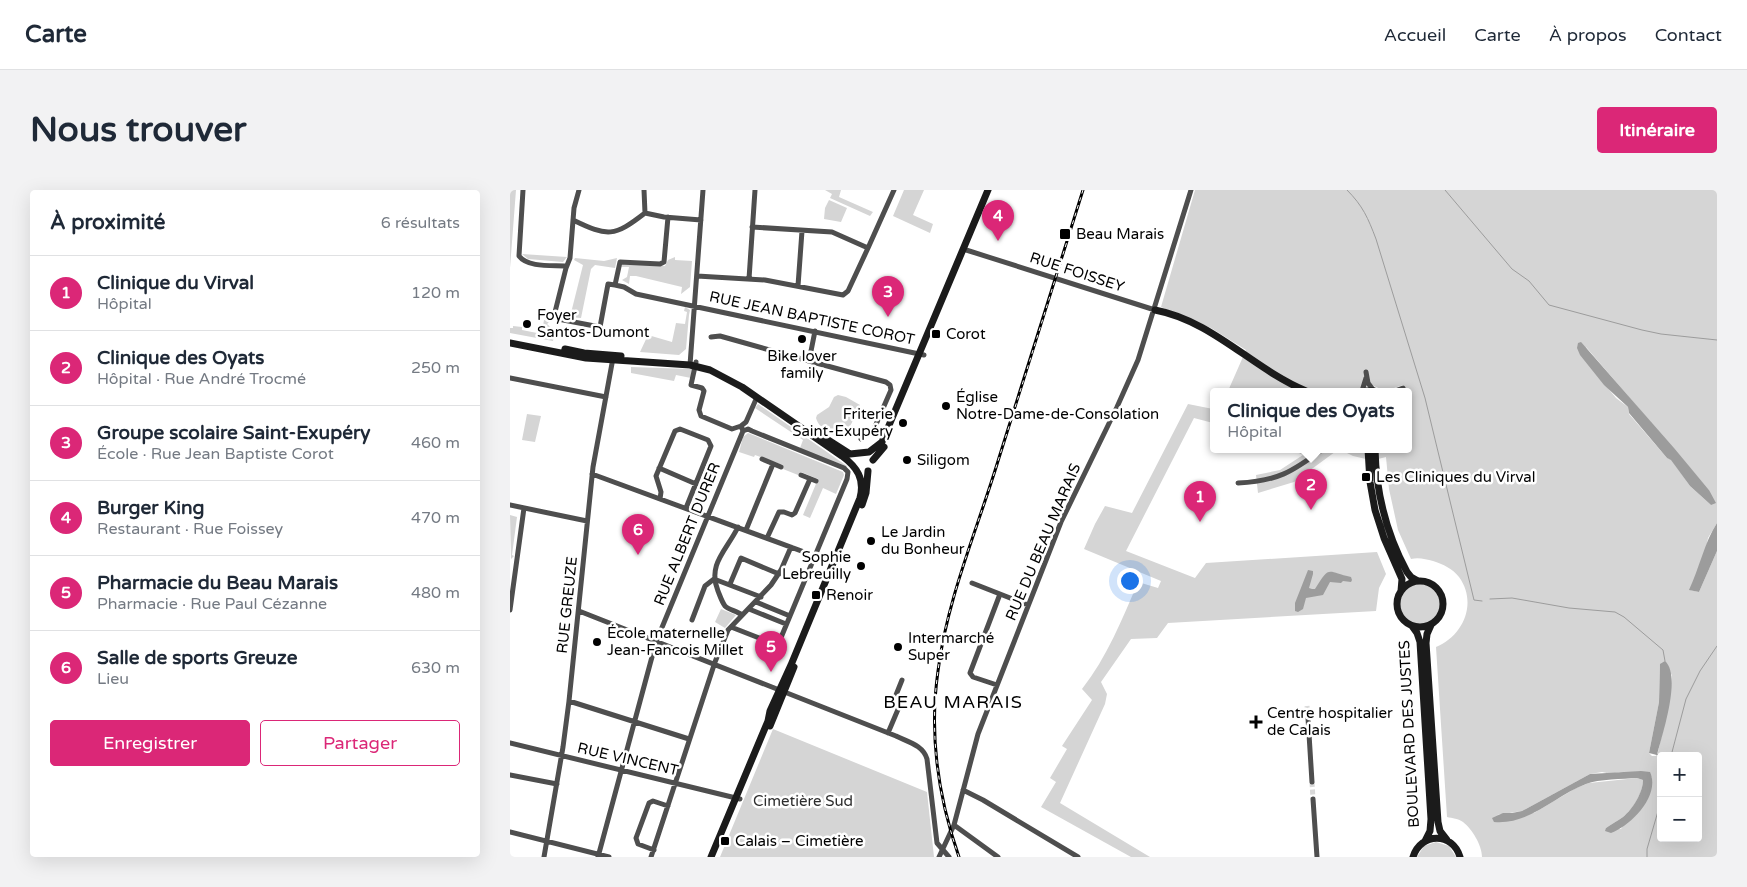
<!DOCTYPE html>
<html lang="fr">
<meta charset="utf-8">
<style>
body{margin:0;font-family:"Varela Round",sans-serif;background:#f2f2f3;color:#1f2937}
.controls{position:absolute;right:15px;bottom:15px;display:grid;overflow:hidden;border-radius:5px;box-shadow:0 5px 20px #0002}
.controls button{width:45px;height:45px;display:grid;place-items:center;padding:0;border:0;border-bottom:1px solid #e0e1e3;background:#fff;color:#1f2937;font:25px sans-serif}
.you{position:absolute;left:619px;top:390px;width:18px;height:18px;margin:-12px;border:4px solid #fff;border-radius:50%;background:#1a73e8;box-shadow:0 0 0 8px #1a73e833}
.badge{display:grid;place-items:center;width:32px;height:32px;border-radius:50%;background:#db2777;color:#fff;font-size:16px;font-weight:700}
.pin{position:absolute;translate:-50% -41px;filter:drop-shadow(0 1px 2px #0008)}
.pin::after{content:'';position:absolute;top:26px;width:18px;height:15px;background:inherit;clip-path:polygon(0 0,100% 0,50% 100%)}
.popup{position:absolute;left:700px;top:198px;width:202px;height:65px;box-sizing:border-box;display:grid;place-content:center;border-radius:5px;background:#fff;filter:drop-shadow(0 1px 4px #0005);font-size:16px;white-space:nowrap;color:#747a83}
.popup b{font-size:19px;color:#1f2937}
.popup::after{content:'';position:absolute;left:50%;top:100%;margin-left:-10px;border:10px solid transparent;border-top-color:#fff}
.list{margin:0;padding:0;list-style:none}
h2{display:flex;justify-content:space-between;align-items:center;height:65px;margin:0;padding:0 20px;font-size:21px}
h2 small{font-size:16px;font-weight:400;color:#747a83}
.list li{display:grid;grid-template-columns:32px 1fr auto;gap:15px;align-items:center;box-sizing:border-box;height:75px;padding:0 20px;border-top:1px solid #e0e1e3}
.list b{display:block;font-size:19px;white-space:nowrap}
.list p{margin:0;font-size:16px;white-space:nowrap;color:#747a83}
.list em{font-size:16px;font-style:normal;color:#747a83}
.actions{display:flex;gap:10px;padding:15px 20px}
.actions a{flex:1;padding:11px 0;border:1px solid #db2777;border-radius:5px;text-align:center;font-size:18px;color:#db2777}
.actions .main{background:#db2777;color:#fff}
.map{position:relative;flex:none;width:1207px;height:667px;overflow:hidden;border-radius:5px}
header{display:flex;align-items:center;gap:30px;box-sizing:border-box;height:70px;padding:0 25px;background:#fff;border-bottom:1px solid #e0e1e3}
header strong{font-size:24px}
nav{display:flex;gap:28px;margin-inline-start:auto;font-size:18px}
.intro{display:flex;align-items:center;justify-content:space-between;box-sizing:border-box;height:120px;padding:0 30px}
h1{margin:0;font-size:35px}
.button{padding:12px 22px;border-radius:5px;background:#db2777;color:#fff;font-size:18px;font-weight:700}
main{display:flex;gap:30px;padding:0 30px}
aside{flex:1;background:#fff;border-radius:5px;box-shadow:0 5px 20px #0002}
.map>svg:first-child{display:block}
.green{fill:#d5d5d5;fill-rule:evenodd}
.water{fill:#9c9c9c}
.lines{fill:none;stroke-linecap:round;stroke-linejoin:round}
.stream{stroke:#9c9c9c;stroke-width:1}
.street-tunnel{stroke:#d9d9d9;stroke-width:5;stroke-dasharray:5 2.5;stroke-linecap:butt}
.street{stroke:#4e4e4e;stroke-width:5}
.secondary{stroke:#1b1b1b;stroke-width:7}
.rail-casing{stroke:#000;stroke-width:3}
.rail{stroke:#fff;stroke-width:1;stroke-dasharray:4;stroke-linecap:butt}
.poi-dot{fill:#000;stroke:#fff;stroke-width:2}
.labels{text-anchor:middle;dominant-baseline:central;stroke-width:5;stroke-linejoin:round;paint-order:stroke}
.poi-label{font-size:15px;fill:#000;stroke:#fff;text-anchor:start}
.street-label{font-size:15px;fill:#000;stroke:#fff}
.park-label{font-size:15px;fill:#2c2c2c;stroke:#fff}
.quarter-label{font-size:18px;letter-spacing:1px;fill:#000;stroke:#fff}
</style>
<header>
<strong>Carte</strong>
<nav><a>Accueil</a><a>Carte</a><a>À propos</a><a>Contact</a></nav>
</header>
<div class="intro"><h1>Nous trouver</h1><a class="button">Itinéraire</a></div>
<main>
<aside>
<h2>À proximité<small>6 résultats</small></h2>
<ul class="list">
<li><span class="badge">1</span><div><b>Clinique du Virval</b><p>Hôpital</p></div><em>120 m</em></li>
<li><span class="badge">2</span><div><b>Clinique des Oyats</b><p>Hôpital · Rue André Trocmé</p></div><em>250 m</em></li>
<li><span class="badge">3</span><div><b>Groupe scolaire Saint-Exupéry</b><p>École · Rue Jean Baptiste Corot</p></div><em>460 m</em></li>
<li><span class="badge">4</span><div><b>Burger King</b><p>Restaurant · Rue Foissey</p></div><em>470 m</em></li>
<li><span class="badge">5</span><div><b>Pharmacie du Beau Marais</b><p>Pharmacie · Rue Paul Cézanne</p></div><em>480 m</em></li>
<li><span class="badge">6</span><div><b>Salle de sports Greuze</b><p>Lieu</p></div><em>630 m</em></li>
</ul>
<div class="actions"><a class="main">Enregistrer</a><a>Partager</a></div>
</aside>
<div class="map">
<svg width="1207" height="667" viewBox="0 0 1207 667">
<rect width="100%" height="100%" fill="#fff"/>
<path class="green" d="M0,0h6l-6,78z
M315,0h16l-2,7 34,15 -3,4 -40,-18 2,-4z
M394,0h20l-11,25 20,9 -3,9 -37,-17z
M685,0h522v333l-9,15 -2,11 -16,41 9,2 18,-41v306h-235c0,-12 -10,-28 -19,-35 -4,-3 -11,-4 -16,-5l-11,-170c27,-11 42,-44 23,-70 -6,-8 -16,-13 -26,-16 -7,-2 -15,-4 -22,-2l-13,-29 -9,-41 -3,-32 -8,2v-10h30v-58l-5,-6 -18,6 -13,-6 -18,6h-126l18,-41 -35,-22 -50,-21zM1076,157l123,143 2,15 -21,-19 -19,-27 -4,-1 -38,-44 -1,-7 -12,-9 -23,-28zM1150,474l12,11c-2,26 -8,51 -14,77l-2,4h-4l-3,-3 10,-51zM1151,566h37v82h-37zM1092,582l9,2 8,-2 33,5 -31,52 -15,-1c5,-4 12,-7 17,-11 10,-8 20,-24 20,-37l-6,-2 -48,5 -13,5 -42,25 -37,2 25,-4 68,-37z
M319,10l18,8 -6,14 -17,-3 1,-11z
M12,64l45,3 -4,5 -35,-3z
M165,67v3l17,1 -2,26 -9,7 1,-7 -46,-11h-6l-1,8 -7,-4 5,-3 2,-10h-8l2,-4 42,3 3,-6z
M65,68l29,3 13,-3 -2,10 -20,-3 -4,4 -10,49 -11,-1 13,-52 -9,-5z
M175,117l5,3 -1,5 -3,34 -7,6 -39,-3 8,-17 24,7 4,-19 9,1 2,-12 -3,-1z
M34,130l6,1 -3,3 8,7 -2,10 -43,-8v-5h3v-2l9,1v3l15,3v-2h5z
M121,177l61,2 -1,9 -15,-3 -2,6 -43,-8z
M328,205l8,2 14,8c-6,12 -13,39 -31,28 -6,-4 -11,-8 -13,-15l1,-3 12,-8 5,-10z
M248,214l89,62 -1,2 -46,-20 3,-8 -48,-32z
M678,214l25,5v14l-19,-5 -68,133 69,27 11,-15 171,-11 9,22 -7,14 -3,23 -208,12 -11,15 -26,1 -30,43 6,12 -2,10 -45,99 90,54h-19l-90,-50 15,-25 -6,-4 17,-29 -5,-3 30,-46 -10,-11c25,-32 40,-69 56,-107l20,6 3,-7 -77,-32 11,-25 10,-18 27,7z
M17,224l14,2 -6,26 -13,-2z
M238,243l95,39 1,3 -8,19 -13,-6 -13,30 -7,-3 15,-36 -17,-7 -3,3 -15,-6v-4l-28,-10 -1,2 -15,-5 4,-15z
M781,259h75v10l-13,-3 -14,-7 -45,33 -36,11 -2,-18 24,-5 23,-15z
M0,325l7,2 -5,38 2,1 -3,3z
M890 414a20 20 0 1 1 40 0a20 20 0 1 1-40 0Z
M211,419l15,6 -11,13 -10,-6z
M263,539l154,63 7,65h-214z
M926,652l13,4 7,11h-39l7,-11z"/>
<path class="water" d="M1071,152l93,106 35,42 7,13 -5,2 -21,-19 -19,-26 -4,-2 -38,-45 -1,-6 -24,-22 -24,-30 -3,-7 1,-5z
M1207,333v28l-18,41 -10,-2c10,-21 16,-49 28,-67z
M798,380l5,1v3l-4,14 3,1h3c15,-24 11,-18 36,-12l1,3 -1,2 -8,-1 -2,2 -11,-1 -7,13 -17,3 -3,11 -5,3 -3,-1v-8z
M1155,471c17,15 -3,74 -8,94l-8,-2 10,-51 1,-38z
M1131,581l9,1c11,24 -20,54 -39,61l-6,-2 1,-3c5,-4 12,-7 17,-11 10,-8 20,-25 20,-37l-6,-2c-14,1 -38,1 -51,6 -32,12 -56,41 -92,38l-2,-4 11,-5h9l10,-2 68,-37z"/>
<g class="lines">
<path class="stream" d="M837,0c16,16 21,28 29,49l49,159 49,202 8,1
M935,0l67,79 17,12 20,24 93,25 19,4 56,6
M980,409l22,-1 57,10 46,4 9,5 39,33 2,11
M1144,563l7,3
M1161,566l15,-57 14,-28 17,-25
M1137,667v-8l14,-48"/>
<path class="street-tunnel" d="M797,516l1,12
M802,592l1,17"/>
<path class="street" d="M13,0l-4,66c9,12 34,9 47,10
M69,0l-5,18 -4,50 -4,10 -12,48 4,3 42,8 8,-43 7,1
M134,0l1,23
M158,27l-4,45 -4,2 -40,-2 -5,23 9,2 12,7 288,61
M63,30c35,17 41,17 72,-7l19,4 37,3
M242,37l80,5 36,16 26,-58
M453,59l192,61
M187,86l68,4 78,15 5,-4 20,-43
M239,89l6,-89
M288,96l4,-55
M305,141l-6,30 77,21 4,3 1,5 -17,39 -13,10
M201,147l9,-1 89,25
M186,172l-5,23 11,3 2,3 -5,19 2,6 31,13 9,-3
M180,175l13,-175
M856,182l2,11 6,8
M0,188l96,19
M852,201l4,-13
M885,201l8,-3
M233,241l5,-2 4,2 92,37 4,4 -1,7 -77,185
M252,269l19,8
M149,278l37,16
M82,284l223,82
M291,285l15,6
M728,293c40,-2 54,-11 85,-34
M150,309l1,-7 -5,-16 19,-45 5,-2 28,11 3,6 -25,62
M0,315l77,16
M228,337c-11,23 -31,37 -20,64 2,5 4,11 7,15 4,4 12,5 17,9
M236,340l27,-66
M257,348l12,-26h5l8,3 3,-2 15,-34
M462,393l28,11
M220,394l11,-26 38,16
M246,412l34,14
M239,419l37,15
M0,420l14,-102
M69,421l317,125c12,6 27,9 31,23l10,84 12,14
M182,430l13,-34 9,-7 47,18
M221,437l46,18
M487,495l-24,-8 -3,-4 30,-79 28,11
M59,511l120,38
M798,528l4,64
M378,543l11,-26 -7,-2 10,-25
M0,553l230,56
M0,585l47,9
M453,600l20,10 95,57
M803,609l4,58
M444,635l44,32
M0,642l99,25
M144,660l-16,-6 -2,-6 13,-35 4,-2 15,5
M34,667l19,-110 6,-46 24,-234 20,-109
M88,667l58,-215 87,-211 -2,-5 5,-4 11,-25
M141,667l64,-195 13,-32 43,-45 10,-15 10,-23
M429,667l15,-32 24,-91 83,-212 56,-115 21,-47 53,-170"/>
<path class="secondary" d="M645,120c58,11 98,59 151,81
M0,153l76,15 104,7 20,5 32,17 100,69c15,11 23,23 18,42l-69,167 -21,46 -2,10 -57,136
M55,159l19,4 37,3
M856,201h8
M304,241l36,23 19,-2 13,-10 106,-252
M858,259l2,33 5,28 9,28 18,41 -1,12
M865,259c1,44 11,84 32,123l4,5 7,4
M363,270l11,-13
M352,315l4,-12 2,-22
M887 414a23 23 0 1 1 46 0a23 23 0 1 1-46 0Z
M921,435l-4,9 -1,9 12,179 2,9 7,9
M902,436l5,7 3,9 11,177 -1,12 -5,10
M260,536l24,-59
M903,667c8,-25 40,-25 47,0"/>
<g class="rail-casing">
<path id="rail" d="M449,667c-21,-60 -30,-123 -21,-186 9,-72 39,-141 60,-210 29,-91 57,-181 85,-271"/>
</g>
<use href="#rail" class="rail"/>
</g>
<g class="poi-dot">
<rect x="549" y="38" width="12" height="12" rx="2.5"/>
<circle cx="17" cy="134" r="5"/>
<rect x="421" y="139" width="10" height="10" rx="2.5"/>
<circle cx="292" cy="149" r="5"/>
<circle cx="436" cy="216" r="5"/>
<circle cx="393" cy="233" r="5"/>
<circle cx="397" cy="270" r="5"/>
<rect x="851" y="282" width="10" height="10" rx="2.5"/>
<circle cx="361" cy="351" r="5"/>
<circle cx="351" cy="376" r="5"/>
<rect x="301" y="400" width="10" height="10" rx="2.5"/>
<circle cx="87" cy="452" r="5"/>
<circle cx="388" cy="457" r="5"/>
<path d="M743.5 524.5h5v5h5v5h-5v5h-5v-5h-5v-5h5z"/>
<rect x="210" y="646" width="10" height="10" rx="2.5"/>
</g>
<g class="labels">
<g class="poi-label">
<text x="566" y="44">Beau Marais</text>
<text x="27" y="125">Foyer<tspan x="27" dy="17">Santos-Dumont</tspan></text>
<text x="436" y="144">Corot</text>
<text x="292" y="166" text-anchor="middle">Bike lover<tspan x="292" dy="17">family</tspan></text>
<text x="446" y="207">Église<tspan x="446" dy="17">Notre-Dame-de-Consolation</tspan></text>
<text x="383" y="224" text-anchor="end">Friterie<tspan x="383" dy="17">Saint-Exupéry</tspan></text>
<text x="407" y="270">Siligom</text>
<text x="866" y="287">Les Cliniques du Virval</text>
<text x="371" y="342">Le Jardin<tspan x="371" dy="17">du Bonheur</tspan></text>
<text x="341" y="367" text-anchor="end">Sophie<tspan x="341" dy="17">Lebreuilly</tspan></text>
<text x="316" y="405">Renoir</text>
<text x="97" y="443">École maternelle<tspan x="97" dy="17">Jean-Fancois Millet</tspan></text>
<text x="398" y="448">Intermarché<tspan x="398" dy="17">Super</tspan></text>
<text x="757" y="523">Centre hospitalier<tspan x="757" dy="17">de Calais</tspan></text>
<text x="225" y="651">Calais – Cimetière</text>
</g>
<g class="street-label">
<text transform="translate(567 82) rotate(18)">RUE FOISSEY</text>
<text transform="translate(302 128) rotate(12)">RUE JEAN BAPTISTE COROT</text>
<text transform="translate(177 344) rotate(-68)">RUE ALBERT DURER</text>
<text transform="translate(533 352) rotate(-67)">RUE DU BEAU MARAIS</text>
<text transform="translate(57 415) rotate(-84)">RUE GREUZE</text>
<text transform="translate(899 544) rotate(-93)">BOULEVARD DES JUSTES</text>
<text transform="translate(118 569) rotate(13)">RUE VINCENT</text>
</g>
<g class="park-label">
<text x="293" y="611">Cimetière Sud</text>
</g>
<g class="quarter-label">
<text x="443" y="512">BEAU MARAIS</text>
</g>
</g>
</svg>
<div class="controls">
<button>+</button>
<button>−</button>
</div>
<div class="you"></div>
<div class="pin badge" style="left:690px;top:332px">1</div>
<div class="pin badge" style="left:801px;top:320px">2</div>
<div class="popup"><b>Clinique des Oyats</b>Hôpital</div>
<div class="pin badge" style="left:378px;top:127px">3</div>
<div class="pin badge" style="left:488px;top:51px">4</div>
<div class="pin badge" style="left:261px;top:482px">5</div>
<div class="pin badge" style="left:128px;top:365px">6</div>
</div>
</main>
